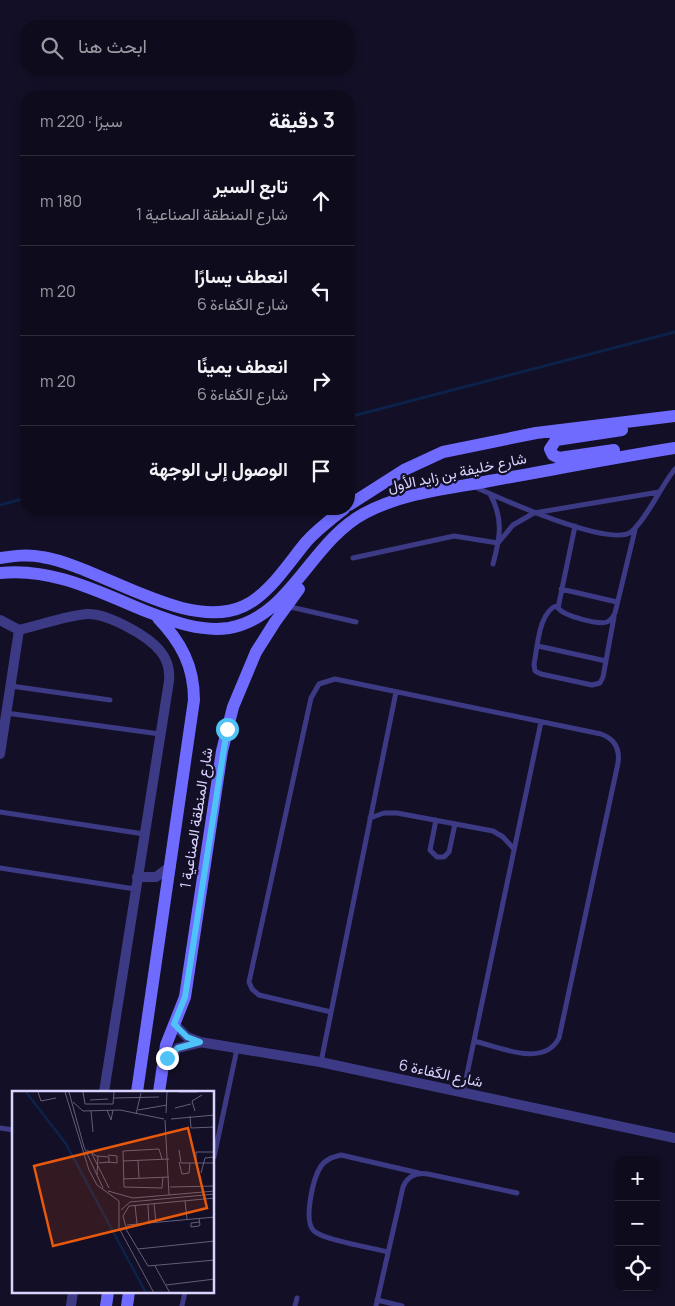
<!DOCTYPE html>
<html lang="ar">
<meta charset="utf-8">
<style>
body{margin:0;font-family:Manrope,Vazirmatn,sans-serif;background:#171425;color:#f1f3f6;direction:rtl}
.controls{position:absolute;right:15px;bottom:15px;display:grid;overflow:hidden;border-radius:10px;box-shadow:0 2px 8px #0003}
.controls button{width:45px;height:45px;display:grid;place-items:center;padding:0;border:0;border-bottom:1px solid #2e2b3b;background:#0e0b1c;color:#f1f3f6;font:25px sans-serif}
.stop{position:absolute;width:15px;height:15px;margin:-11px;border:4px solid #4fc3f7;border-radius:50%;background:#fff}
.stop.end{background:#4fc3f7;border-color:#fff;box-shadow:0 1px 5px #0008}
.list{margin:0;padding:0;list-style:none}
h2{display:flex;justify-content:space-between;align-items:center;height:65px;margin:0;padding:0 20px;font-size:21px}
h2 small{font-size:16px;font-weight:400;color:#9b9ba3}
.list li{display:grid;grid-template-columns:32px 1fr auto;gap:15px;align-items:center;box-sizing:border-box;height:90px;padding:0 20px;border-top:1px solid #2e2b3b}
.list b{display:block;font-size:19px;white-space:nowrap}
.list p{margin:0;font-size:16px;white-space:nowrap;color:#9b9ba3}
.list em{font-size:16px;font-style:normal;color:#9b9ba3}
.icon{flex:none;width:28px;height:28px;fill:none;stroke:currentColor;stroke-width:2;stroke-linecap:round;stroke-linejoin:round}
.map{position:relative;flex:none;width:675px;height:1306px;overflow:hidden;direction:ltr}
.search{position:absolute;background:#0e0b1c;box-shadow:0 2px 8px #0003;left:20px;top:20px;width:335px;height:55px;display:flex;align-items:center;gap:12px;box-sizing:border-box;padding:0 18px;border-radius:20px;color:#9b9ba3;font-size:19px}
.panel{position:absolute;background:#0e0b1c;box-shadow:0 2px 8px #0003;left:20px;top:90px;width:335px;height:425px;border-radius:20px;direction:rtl}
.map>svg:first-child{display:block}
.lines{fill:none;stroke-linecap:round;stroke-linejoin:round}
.stream{stroke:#0c2248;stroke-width:3}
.lane{stroke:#3d3a85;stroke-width:5}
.street{stroke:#3d3a85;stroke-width:10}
.secondary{stroke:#6f6bff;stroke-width:12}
.route{stroke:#4fc3f7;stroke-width:6}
.labels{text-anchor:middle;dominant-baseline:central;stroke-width:4.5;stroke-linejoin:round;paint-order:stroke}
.street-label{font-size:15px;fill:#d9d4ff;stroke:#130f26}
.inset-river{fill:none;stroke:#0c2248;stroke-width:2.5}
.inset-road{fill:none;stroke:#625e7d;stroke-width:1}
.view{fill:#e8590c;fill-opacity:0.15;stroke:#e8590c;stroke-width:2.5}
.inset-edge{fill:none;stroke:#d9d4ff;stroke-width:2.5}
</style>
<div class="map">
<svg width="675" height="1306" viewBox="0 0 675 1306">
<rect width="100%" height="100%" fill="#130f26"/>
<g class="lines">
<path class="stream" d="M349,417l326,-85
M0,505l26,-7"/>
<path class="lane" d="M475,487c24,11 135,61 156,45 15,-12 30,-46 44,-63
M490,494c14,25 10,44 3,70
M575,526l-17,82c6,8 40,17 49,14 4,-2 6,-5 8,-9l20,-83
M498,543l15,-18 21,-12 125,-21
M353,558l101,-22 44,7
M561,589l56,13
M558,605c-20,7 -20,41 -24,59l1,7 6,3 51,11 8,-2 3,-6 11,-60
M286,606l70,16
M538,646l68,15
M11,686l99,14
M6,713l154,21
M0,812l144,22
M370,818l14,-5h13l96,18 10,6 11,12
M436,820l-6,30 7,7h7l5,-5 6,-28
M0,868l135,21
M331,1012l-72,-17 -7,-6 -3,-7 62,-284 8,-14 16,-5 266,55c14,5 19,15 17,29l-59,275c-15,30 -60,9 -85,3
M321,1062l75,-370
M463,1093l78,-371
M0,1128l14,2
M214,1157l23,-108
M388,1252c-15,-4 -65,-12 -74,-21 -11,-10 -1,-53 7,-65 5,-7 12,-9 20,-11l78,18
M377,1300l25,6
M182,1306l3,-14
M295,1306l2,-8
M376,1306l27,-119c4,-10 13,-15 25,-13l89,19"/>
<path class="street" d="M0,620l19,10c22,-5 45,-14 68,-16 20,-1 62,22 74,38 7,9 9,19 8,29l-65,411
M0,754l19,-124
M137,877h19l15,-11
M174,1024l13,13 13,5 120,20 355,76
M163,1063l15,-15 21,-5
M71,1306l2,-14"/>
<path class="secondary" d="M614,450l-55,8 -6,-3 -3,-6 6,-9 66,-10
M349,505l55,-35 39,-18 93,-19 139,-17
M0,558c14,-2 28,-4 42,-1 58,9 145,76 202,49 26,-12 45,-44 63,-65 11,-12 24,-22 37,-32
M0,573c53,-6 101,20 148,39 26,10 53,20 81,16 62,-11 81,-86 136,-115 37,-20 82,-24 124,-32 62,-11 124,-23 186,-33
M137,1092l57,-392c0,-34 -13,-58 -36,-82
M159,1092l7,-47 19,-48 37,-246 11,-44 23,-55 19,-30 24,-33
M106,1306l2,-14
M127,1306l2,-14"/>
</g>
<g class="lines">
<path class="route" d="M167,1058l11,-10 22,-6 -13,-5 -13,-13 11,-27 42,-268"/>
</g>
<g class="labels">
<g class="street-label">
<text transform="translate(457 472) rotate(-12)">شارع خليفة بن زايد الأول</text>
<text transform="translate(196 818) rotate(-81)">شارع المنطقة الصناعية 1</text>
<text transform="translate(441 1073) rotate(12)">شارع الكَفاءة 6</text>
</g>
</g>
<g transform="translate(12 1091)">
<rect width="202" height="202" fill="#130f26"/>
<path class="inset-river" d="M14,1l40,52 80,149"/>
<path class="inset-road" d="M26,1l3,9 15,-3M53,1l24,78 8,15 22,16v27l35,65M57,1l15,55 19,41M71,1l2,12h28l1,-12M166,1h20M102,7l45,-1M78,9l18,-1M61,11l10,9 37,-1 44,9M163,17l16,-4M95,19l4,10 2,-10M126,19l29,-5M79,20l2,21M183,20l-3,-10 10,-6M154,22l1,-21M124,23l5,-21M178,25l1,12 24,-1M159,28l44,-4M153,29l4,75M75,59l11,7 -1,18M167,59l2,13h34M80,63l17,34M96,64l9,1v7l-9,-1M85,65l12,1v5l-10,1M150,68l-3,-10 -36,2 1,36 38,1 1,-11M126,69l1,18M111,70l46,-2M167,71l3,12 7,-1 1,-10M184,72v-11h19M189,82l4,-15 9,-1M111,88l46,-2M158,96l45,-1M96,100l25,7 82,-7M203,107l-86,8 -6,10 4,15 21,35 67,-6M173,110l2,18M142,113l2,18M123,114l2,19M136,114l1,18M109,119l9,-8 85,-8M187,127l1,7 -1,1 -8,1v-4l8,-1M115,134l88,-8M126,158l77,-8M143,175l15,27M154,194l49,-6"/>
<path class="view" d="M176,37l19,80 -154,38 -19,-80z"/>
<rect width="202" height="202" class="inset-edge"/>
</g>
</svg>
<div class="controls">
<button>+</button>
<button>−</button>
<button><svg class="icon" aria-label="locate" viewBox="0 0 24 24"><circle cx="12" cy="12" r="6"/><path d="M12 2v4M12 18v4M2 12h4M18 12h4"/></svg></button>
</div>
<div class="stop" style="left:227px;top:729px"></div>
<div class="stop end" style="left:167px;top:1058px"></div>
<div class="search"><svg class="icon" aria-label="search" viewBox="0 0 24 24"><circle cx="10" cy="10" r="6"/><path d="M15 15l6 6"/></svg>ابحث هنا</div>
<section class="panel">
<h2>3 دقيقة<small>سيرًا · 220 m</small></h2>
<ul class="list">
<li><svg class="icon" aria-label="ahead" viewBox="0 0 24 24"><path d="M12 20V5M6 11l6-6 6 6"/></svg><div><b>تابع السير</b><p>شارع المنطقة الصناعية 1</p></div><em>180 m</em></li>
<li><svg class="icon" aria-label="left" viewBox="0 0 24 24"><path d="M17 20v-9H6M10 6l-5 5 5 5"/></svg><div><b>انعطف يسارًا</b><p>شارع الكَفاءة 6</p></div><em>20 m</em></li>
<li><svg class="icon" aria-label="right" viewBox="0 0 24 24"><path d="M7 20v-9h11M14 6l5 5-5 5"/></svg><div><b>انعطف يمينًا</b><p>شارع الكَفاءة 6</p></div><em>20 m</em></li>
<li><svg class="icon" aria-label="arrive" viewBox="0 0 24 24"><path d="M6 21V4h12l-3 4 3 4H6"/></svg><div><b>الوصول إلى الوجهة</b></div></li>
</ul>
</section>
</div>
